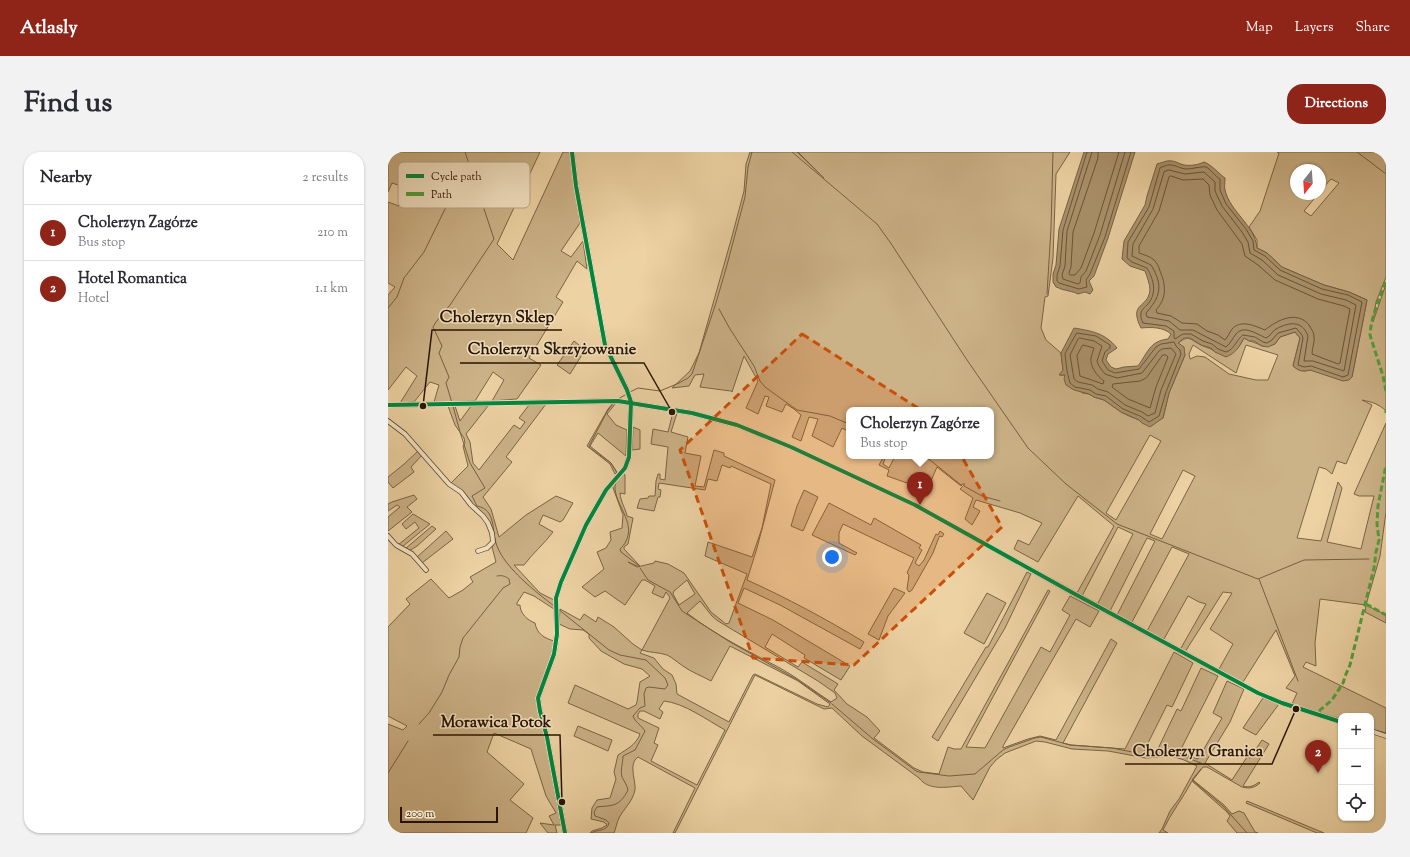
<!DOCTYPE html>
<meta charset="utf-8">
<style>
body{margin:0;font-family:"Sorts Mill Goudy",serif;background:#f2f2f3;color:#2b2b33}
.controls{position:absolute;right:12px;bottom:12px;display:grid;overflow:hidden;border-radius:8px;box-shadow:0 1px 3px #0004}
.controls button{width:36px;height:36px;display:grid;place-items:center;padding:0;border:0;border-bottom:1px solid #e1e1e2;background:#fff;color:#2b2b33;font:20px sans-serif}
.compass{position:absolute;left:902px;top:12px;width:36px;height:36px;border-radius:50%;background:#fff;box-shadow:0 1px 3px #0004;rotate:197deg}
.scale{position:absolute;left:12px;bottom:10px;width:98px;box-sizing:border-box;padding-left:4px;border:2px solid #291501;border-top:0;font-size:11px;line-height:14px;white-space:nowrap;color:#291501;-webkit-text-stroke:3px #f3e2c3;paint-order:stroke}
.you{position:absolute;left:444px;top:405px;width:14px;height:14px;margin:-10px;border:3px solid #fff;border-radius:50%;background:#1a73e8;box-shadow:0 0 0 6px #1a73e833}
.badge{display:grid;place-items:center;width:26px;height:26px;border-radius:50%;background:#8f2418;color:#fff;font-size:13px;font-weight:700}
.pin{position:absolute;translate:-50% -33px;filter:drop-shadow(0 1px 2px #0008)}
.pin::after{content:'';position:absolute;top:21px;width:14px;height:12px;background:inherit;clip-path:polygon(0 0,100% 0,50% 100%)}
.popup{position:absolute;left:458px;top:255px;width:148px;height:52px;box-sizing:border-box;display:grid;place-content:center;border-radius:8px;background:#fff;filter:drop-shadow(0 1px 3px #0005);font-size:13px;white-space:nowrap;color:#7c7c81}
.popup b{font-size:15px;color:#2b2b33}
.popup::after{content:'';position:absolute;left:50%;top:100%;margin-left:-8px;border:8px solid transparent;border-top-color:#fff}
.list{margin:0;padding:0;list-style:none}
h2{display:flex;justify-content:space-between;align-items:center;height:52px;margin:0;padding:0 16px;font-size:17px}
h2 small{font-size:13px;font-weight:400;color:#7c7c81}
.list li{display:grid;grid-template-columns:26px 1fr auto;gap:12px;align-items:center;box-sizing:border-box;height:56px;padding:0 16px;border-top:1px solid #e1e1e2}
.list b{display:block;font-size:15px;white-space:nowrap}
.list p{margin:0;font-size:13px;white-space:nowrap;color:#7c7c81}
.list em{font-size:13px;font-style:normal;color:#7c7c81}
.icon{flex:none;width:22px;height:22px;fill:none;stroke:currentColor;stroke-width:2;stroke-linecap:round;stroke-linejoin:round}
.map{position:relative;flex:none;width:998px;height:681px;overflow:hidden;border-radius:16px}
header{display:flex;align-items:center;gap:24px;box-sizing:border-box;height:56px;padding:0 20px;background:#8f2418;color:#fff}
header strong{font-size:19px}
nav{display:flex;gap:22px;margin-inline-start:auto;font-size:14px}
.intro{display:flex;align-items:center;justify-content:space-between;box-sizing:border-box;height:96px;padding:0 24px}
h1{margin:0;font-size:28px}
.button{padding:10px 18px;border-radius:16px;background:#8f2418;color:#fff;font-size:14px;font-weight:700}
main{display:flex;gap:24px;padding:0 24px}
aside{flex:1;background:#fff;border-radius:16px;box-shadow:0 1px 3px #0004}
.map>svg:first-child{display:block}
.green{fill:#ccb287;stroke:#7a6444;fill-rule:evenodd}
.water{fill:#aa926c;stroke:#766041}
.lines{fill:none;stroke-linecap:round;stroke-linejoin:round}
.shore{stroke:#6a5436;stroke-width:1}
.stream{stroke:#766041;stroke-width:1}
.minor-casing{stroke:#5a442a;stroke-width:5.5}
.minor{stroke:#f3e2c3;stroke-width:4}
.quiet{stroke:#51a03c;stroke-width:3;stroke-dasharray:6 3;stroke-linecap:butt}
.cycleway-casing{stroke:#f3e2c3;stroke-width:6}
.cycleway{stroke:#00873e;stroke-width:4}
.marked{fill:#cb4f0a;fill-opacity:0.2;stroke:#cb4f0a;stroke-width:3;stroke-dasharray:8 5;stroke-linejoin:round}
.key{fill:#f3e2c3;stroke:#b6a489;stroke-width:1}
.key-label{font-size:11px;fill:#291501}
.leader{fill:none;stroke:#291501;stroke-width:1.5}
.callout-dot{fill:#291501;stroke:#f3e2c3;stroke-width:1.5}
.callout-label{font-size:16px;text-anchor:middle;font-weight:bold;fill:#291501;stroke:#f3e2c3;stroke-width:3;stroke-linejoin:round;paint-order:stroke}
</style>
<header>
<strong>Atlasly</strong>
<nav><a>Map</a><a>Layers</a><a>Share</a></nav>
</header>
<div class="intro"><h1>Find us</h1><a class="button">Directions</a></div>
<main>
<aside>
<h2>Nearby<small>2 results</small></h2>
<ul class="list">
<li><span class="badge">1</span><div><b>Cholerzyn Zagórze</b><p>Bus stop</p></div><em>210 m</em></li>
<li><span class="badge">2</span><div><b>Hotel Romantica</b><p>Hotel</p></div><em>1.1 km</em></li>
</ul>
</aside>
<div class="map">
<svg width="998" height="681" viewBox="0 0 998 681">
<rect width="100%" height="100%" fill="#edd2a3"/>
<filter id="stains"><feTurbulence type="fractalNoise" baseFrequency=".005" numOctaves="4"/><feColorMatrix values="0 0 0 0 .2 0 0 0 0 .09 0 0 0 0 .02 0 0 0 .5 -.17"/></filter>
<radialGradient id="worn" r=".72"><stop offset=".6" stop-color="#630" stop-opacity="0"/><stop offset="1" stop-color="#630" stop-opacity=".3"/></radialGradient>
<path class="green" d="M0,0h152l-43,92 16,16 50,-108h7l10,71 -19,28 10,6 12,-16 4,28 -10,-8 -21,36 7,5 -34,56 12,7 -24,34 -25,2 12,-21 -11,-8 -18,29 -41,1 5,-17 -9,-3 -16,20 -14,1 17,-27 -11,-9 -18,23v-95l7,-8 -7,-4v-81l11,4 8,-18 -15,-5 -4,9z
M362,0h47l27,26 -26,-26h272l-14,22 -3,84 -5,38 -3,1 -4,31 5,12 15,13 2,17 -3,5h5l17,18 7,1 5,3 10,3 17,12 8,4 10,4 24,-2 6,-25 16,-38 -7,-12c12,-9 12,-3 23,2 6,3 10,3 14,7 18,-1 20,3 29,-14 6,4 11,4 18,8l13,-2 5,-7 15,-5 5,6 -7,28c6,5 10,6 17,4l42,7 15,-77 -18,-8 -25,-7 -42,-18 -15,-14 -10,-5v-8l-8,-13 11,-16 19,-58 -2,-1h109v125l-10,25 -3,20 13,-38v127c-7,-7 -14,-9 -24,-11l10,5 -26,59 -9,-3 -5,13 -6,-5 -7,-2 -22,71 24,3 17,-59 4,6 -15,54 34,7 13,-53h-15l-5,-2 32,-71v89l-6,44 -14,49 20,10v8l-21,-11 1,-7 -46,-6 -5,44 1,23 -10,-4 -3,5 83,41v25l-15,-4v-13h-30v3l-49,-15 5,-11 -11,-5 9,-12 -19,-46 -33,52 -24,-13 14,-25 -23,-15 22,-36 -9,-1 -38,60 -4,-4 25,-44 -7,-2 -11,-6 -24,43 -17,-8 42,-77 -17,-7 -40,75 -15,-7 38,-74 -8,-3 -37,73 -13,-6 36,-71 -15,-7 -36,69 -5,-3 37,-67 -36,-30 -40,66 -24,-13 4,-9 11,5 13,-22 -22,-10 -44,-13 -3,7 7,4 -8,14 -7,-6 8,-21 -13,-9 5,-5h-3l-1,2 -24,-19 -10,23 -40,-14 2,-6 -10,-5 5,-9h2l-3,8 6,4 6,-12h96v-46h-142v22l-7,-4 -9,19 -21,-11 6,-17 -9,-2 -8,24 -9,-4 9,-22 -7,-6 -8,-5 -4,8 -16,-6 3,-9 -4,-1 -7,18 -12,-6 12,-27 -14,-25 -12,36 -1,-1 -31,-4 4,-13 -9,1 -6,11 -17,2 18,-17 9,-18 32,-113 13,-49 2,-27zM908,18h24v21l11,-12 8,4 -28,33 -7,-5 14,-17h-22zM805,193l43,28 10,-28 32,10 -10,25h-12l-27,-6 -24,-17 -8,-1 -7,3 -1,-5zM762,283l11,6 -45,79 -10,-7zM795,318l12,6 -33,63 -12,-5z
M186,189l11,9 -15,24 -13,-9z
M225,251h3l-9,11 9,11 11,5 -1,26 -28,-23 -8,13 21,17 6,9 -2,2 -5,-10 -23,-18 21,-37z
M158,252l-40,53 6,5 -29,35 8,12 8,28 27,-22 30,-19 17,7 -10,17 -3,2 -17,-7 -4,9 14,8c-9,12 -20,21 -29,33h-10l26,28 14,7v9l-20,-13 -10,-4 -7,11v2h3c0,8 7,15 15,18 2,11 9,15 19,18l-3,16 -14,37 -1,6 11,48 14,77h-6l2,8h-9l-8,-10 14,2 -5,-9 7,-3 -10,-17 -15,-47 -37,-16 -7,19 37,32 -14,16 23,18 -7,15h-138v-109l15,6 4,-4 -19,-10v-89l22,-23 -4,-5 25,-20 18,19 14,-8 10,-8 -3,-5 26,-15 -4,-15 2,-5 -5,-20 -38,-39 17,-17 -5,-20 2,-3 -1,-5 -9,-13 -7,-19h7l5,15 11,-15h17l-22,28 4,8 3,21 6,7 35,-45 6,4 5,-7 -6,-4 10,-13z
M285,260l4,1 -6,19 17,5 -3,16 16,3 -6,30 9,1 10,-37 10,3v3l51,24 -18,68 -10,32c40,18 79,39 117,62l-4,7 -80,-44 -36,-17 -6,15 35,17 77,46 -9,14 -37,-22 1,-3 -33,-21 -7,13 33,20 4,-5 36,22 -4,6 13,14 20,13 13,14 -6,7 40,30 9,4 16,2 9,-27 6,2h7l87,-159 2,1 -84,156 19,1 56,-101 9,5 20,-37 -8,-5 8,-14 29,15 -9,16 -14,-8 -73,127v2l25,-9 12,-3 16,4 55,-101 6,4 -54,100 8,2 54,4 49,-97 19,11 -21,44 -5,-2 -24,48 4,1 9,-1 21,-44 4,2 20,-43 17,8 -39,77 19,6 24,-41 -9,-5 14,-32 17,8 -14,33 -25,41 27,17 15,-23 3,1 12,-18 7,4 -26,42c6,2 11,0 16,-4l1,1c-6,5 -10,6 -18,4l-35,-20h-4l-10,13 31,25 8,9 7,-3 5,2 11,19 3,1h-21l-10,-12 3,-5 -3,-4 -35,-31c-9,17 -21,32 -29,49l5,3h-9l3,-4 8,-18 9,-12 18,-33 -13,-6 -12,-4 -26,2 -38,-7 -36,-2 -27,-7 -9,-1 -31,12 -9,7 -6,7 -17,33 -12,-14c-15,1 -32,5 -42,-8l-57,-42 -30,-28 -8,1 -69,-34 -80,158h-2l22,-45 -57,-31c-10,7 -2,23 -3,33 -3,13 -11,18 -16,28 -2,4 -3,10 -5,15h-24l2,-2 10,-3 5,-3 -3,-3 -13,-3 1,-11 5,-8 13,-2 6,-19 -2,-7 4,-17c9,-6 18,-10 22,-21l-72,-31 7,-18 53,24 8,-4 1,-3 3,-20 10,-6 -8,-7 -18,-5 -23,-13 -12,-13v-4l-6,-4 -13,-1 -11,-5 1,-15 20,11 4,-6 12,8 2,-5 16,10 19,17 9,6 28,-52 -1,-2 -3,-4 -3,6 -11,-5 3,-7 -10,-6h-3l-17,25 -20,-14 -10,6 -13,-10 22,-18 -7,-17 9,-4 5,-8 -1,-8 12,-4 1,-13 -11,-30 11,-12 2,2v19l-5,-1c1,10 5,14 7,23l6,2 -5,26 -4,3v2l16,17h-3l-9,-4 9,5 17,-4 1,-2 13,3 16,9 27,39 15,12 3,-1 18,-49 -42,-18 3,-14 44,15 10,-29 9,-44 -40,-18 -1,2 -8,-3 -5,16 -9,-2 -3,11 -46,-7 -1,6 3,1 -1,7h-2l-4,14 -17,-3 3,-9 8,-1 1,-2h6l1,-15 2,-7h2v5l5,1 3,-33 -17,-3 2,-15 15,3zM299,428l8,14 -16,11 -6,-11 1,-3zM312,449l12,15 6,5 100,60 17,12 2,5 -6,4c-17,-11 -33,-24 -51,-34 -32,-17 -65,-33 -93,-55zM342,494l68,35 32,23 -2,3 -11,-3 -62,-30 -2,1 -24,47 -52,-28 -1,-10 -4,-9 -9,-6 -9,-11 -14,-5 2,-3c8,3 17,2 25,5 6,3 10,7 16,11 8,6 19,10 28,15zM276,549c20,2 43,19 61,29l-28,55 -46,-24 7,-16 -4,-2 5,-15 -21,-10v-4l2,-3h4l16,8 3,-7 -4,-3z
M245,275l7,3v19l-8,1z
M30,299l4,4 -11,12 3,5 -21,16 -5,-6v-5l15,-12z
M416,338l14,7 -15,34 -12,-5 6,-20z
M26,343l3,4 -10,8 5,5 -24,19v-14l12,-10 -3,-2 -9,6v-7l4,-2z
M441,351l42,22 3,-7 47,27 -2,3 3,2 -7,13 4,3 5,-6 12,-26 2,1 2,-4 4,3 -2,3 -2,-1 -1,1 -6,16 -21,37 -3,2 -2,-3 2,-14 -2,-2 7,-15 -71,-34 -4,9v10l18,10 -2,2 -43,-20z
M25,362l17,10 -28,23 -4,-2 21,-17 -4,-6 -9,7 -4,-5z
M44,374l4,3 -19,17 -8,5 -4,-2z
M58,379l7,8 -31,24 -5,-6z
M639,420l4,2 -26,54 -67,113 -6,-4 54,-90h2z
M506,436l11,5 -17,23 -9,24 -11,-6z
M599,441l19,10 -22,41 -20,-11z
M875,546l16,6 -23,31 -13,-7z
M190,574l34,14 -4,11 -34,-15z
M859,649l77,32h-7l-71,-30z"/>
<path class="water" d="M696,0h51l-27,86 -14,38 -5,5 4,9 -3,4 -5,-2 -7,2c-6,-3 -7,-2 -13,-4 -3,0 -5,-2 -9,-3l-3,-5v-8l3,-9 3,-36z
M779,9c7,-1 10,2 17,4 6,1 14,0 20,-3 8,3 14,11 21,16 0,4 -1,9 0,12 5,22 30,35 32,58l10,5 15,14 42,18 25,7 18,8 -15,77 -3,3 -6,1 -33,-11c-8,2 -11,1 -17,-4l7,-28 -5,-6 -15,5 -5,7 -7,3 -6,-1 -8,-5h-5l-5,-3c-5,9 -8,15 -18,19l-11,-5 -4,-4 -10,-3 -11,-7h-6l-6,5 6,4 1,8 -16,38 -6,25 -13,9 -8,-4 -3,-3 -18,-8 -17,-12 -10,-3 -5,-3 -15,-4 -8,-5 -2,-6 1,-4h-6l4,-5 -2,-17 13,-25c18,3 31,5 43,20l-9,6 -2,6 5,7 5,2 8,-2 14,-1c10,-14 12,-25 30,-27l3,-5c-8,-7 -19,-7 -30,-6 -13,-26 7,-19 9,-38 0,-6 -3,-13 -5,-19l-15,-5 -8,-7 2,-18 21,-36 2,-9 10,-32z"/>
<g class="lines">
<path class="shore" d="M699,0l-24,78 -3,36 -3,9v6l2,2 20,6 8,-2 -1,-7 4,-6 15,-37 26,-85
M704,0l-25,79 -2,35 -3,9 1,4 15,5 2,-1 1,-6 5,-6 14,-36 25,-83
M710,0v6l-25,74 -2,35 -2,6 1,2h5l6,-7 13,-35 25,-81
M780,13c7,-1 12,4 19,4 4,0 16,-3 19,-2 3,1 10,10 14,12v11l6,14 20,25 7,12 1,9 11,6 15,14 42,19 26,6 14,7 -14,73 -5,2 -32,-11 -7,1 -6,-2 5,-27 -1,-3 -6,-7 -18,5 -6,7 -5,3 -4,-1 -8,-5 -12,-2c-7,5 -8,14 -17,17l-8,-3 -6,-5 -9,-3 -12,-7h-8l-8,5 -1,-2v-6l-8,-5 -23,-3c-1,-3 -3,-6 -2,-9 0,-4 4,-7 7,-10 9,-11 6,-24 -1,-36l-15,-6 -5,-4 1,-16 21,-35 11,-39z
M781,18l16,4 19,-2 11,10v9l7,15 20,26 6,10 2,11 12,7 16,15 43,19 25,6 10,5 -12,66 -31,-10h-9l4,-25c-6,-16 -19,-14 -32,-7 -4,2 -5,7 -10,9 -8,-3 -22,-14 -30,-4 -4,5 -5,9 -10,13l-33,-17h-13l-11,-9 -22,-4 -1,-4c14,-16 18,-27 5,-48l-19,-9 1,-12 20,-35 11,-37z
M783,24l12,4 20,-1 6,6 1,10 7,15 25,34 3,12 13,9 17,15 43,19 26,7 6,3 -10,54 -2,1 -26,-10c0,-6 3,-12 2,-18 0,-4 -3,-7 -5,-11 -12,-15 -32,-5 -44,5 -10,-4 -24,-11 -33,-1 -3,4 -4,8 -7,11l-7,-5 -11,-4 -10,-7 -15,-1 -11,-7 -14,-3 -1,-3c11,-12 10,-25 4,-39 -1,-4 -3,-8 -6,-11 -4,-4 -10,-5 -15,-7v-7l20,-35 10,-34z
M689,181l19,3 14,9v3l-5,4 -3,9 6,9 7,3 24,-4 17,-22 5,-3 13,-2 2,4 4,4 1,4 -15,38 -7,24 -10,6 -9,-6 -17,-7 -17,-13 -10,-2 -6,-4 -15,-3 -5,-4 -3,-12 -2,-17z
M692,186l14,3 8,5 -5,15 2,5 6,8 12,4 25,-5 17,-22 3,-2 9,-1 5,6 -15,36 -6,23 -7,3 -6,-4 -17,-7 -17,-13 -10,-3 -6,-4 -14,-3 -4,-3 -4,-24 8,-16z
M695,193l11,3c-1,3 -2,6 -3,10 -1,9 6,18 13,23l-1,3 -23,-8 -3,-20z
M775,203h3l2,2 -12,30 -6,21 -22,-9 -16,-12 1,-3 27,-3 6,-3z"/>
<path class="stream" d="M404,0l85,72 13,18 77,118 61,88 38,36 51,40 141,55 46,-19 65,-1
M969,0l29,22
M659,142l4,-66 2,-76
M0,156l9,-11 7,-19 20,-26 21,-43 24,-43
M331,157l11,20 24,37 6,15 5,6 32,23 33,6 19,8
M242,240l8,-4 22,3 19,-8 9,-5 4,-4 24,-71 11,-38 18,-68 3,-30 4,-15
M230,247l7,-4
M64,251l-6,-20 3,-6 -10,-24 3,-7 -9,-19 3,-5 14,-17 44,-66 -29,-87
M226,251l-6,7 -19,36 1,2 21,15 6,10
M65,254l7,26 10,31 15,25 -13,8 5,10c20,4 14,25 20,40 8,22 39,46 57,60
M534,304l8,4 31,25
M231,326c-2,3 -4,5 -4,8 -1,18 21,36 11,55 -1,3 -4,6 -6,8l1,3 17,13
M576,334l18,10 18,5
M252,416l8,12 22,12 12,19 48,31 66,37 35,24
M871,427l39,102
M170,457l51,41 11,5 26,5 19,18 3,7 -3,4 -16,-2 -3,1 -2,6 1,12 -5,2 -7,8c2,6 8,9 12,15l-10,19 -12,6c0,7 -3,14 -1,21 2,4 5,8 6,13 -9,17 -14,15 -31,17l-3,5 1,4 11,4 3,3c-2,9 -11,6 -18,10
M444,552l41,35 43,32 3,1 30,4 26,-2 28,-24 6,-3 26,-9 6,-1 29,8 42,3 35,7 27,-2 27,10
M31,572l10,-11 13,-21 7,-17 10,-18 1,-10 3,-9 40,-50 7,-4 -1,-5c-4,-3 -7,-4 -12,-3
M813,617l-9,11 31,26 24,27
M0,621l20,-32"/>
<g class="minor-casing">
<path id="minor" d="M0,253l230,-4 74,12 45,12 54,22 124,58 158,88 185,100 24,10 59,19
M0,269l17,13 44,50 12,8 10,13 12,11 5,7 4,10 1,9 -6,6 -9,3
M0,384l8,9 16,9 14,16
M983,579l15,5
M177,681l-18,-96 -7,-26 -2,-13 16,-44 3,-20 -1,-36 5,-16 25,-57 20,-35 19,-22 4,-11 2,-55 -4,-12 -22,-45 -29,-159 -4,-34"/>
</g>
<use href="#minor" class="minor"/>
<path class="quiet" d="M998,130c-7,17 -15,35 -16,53l13,41 3,15
M998,257v4
M978,452l20,11
M931,559l13,-11 11,-17 3,-9 4,-9 24,-97 2,-16 3,-12 -2,-16 1,-18 8,-41"/>
<g class="cycleway-casing">
<path id="cycleway" d="M0,253l230,-4 74,12 45,12 54,22 124,58 158,88 185,100 24,10 59,19
M177,681l-18,-96 -7,-26 -2,-13 16,-44 3,-20 -1,-36 5,-16 25,-57 20,-35 19,-22 4,-11 2,-55 -4,-12 -22,-45 -29,-159 -4,-34"/>
</g>
<use href="#cycleway" class="cycleway"/>
</g>
<path class="marked" d="M414,182l141,90 59,103 -148,138 -101,-7 -73,-208z"/>
<rect x="10" y="10" width="132" height="46" rx="6" class="key"/>
<rect x="18" y="22" width="18" height="4" fill="#00873e"/>
<rect x="18" y="40" width="18" height="4" fill="#51a03c"/>
<g class="key-label">
<text x="43" y="28">Cycle path</text>
<text x="43" y="46">Path</text>
</g>
<path class="leader" d="M35 254L44 178H174M284 260L256 211H72M174 650L172 583H45M908 557L884 612H737"/>
<g class="callout-dot">
<circle cx="35" cy="254" r="4"/>
<circle cx="284" cy="260" r="4"/>
<circle cx="174" cy="650" r="4"/>
<circle cx="908" cy="557" r="4"/>
</g>
<g class="callout-label">
<text x="109" y="170">Cholerzyn Sklep</text>
<text x="164" y="202">Cholerzyn Skrzyżowanie</text>
<text x="108" y="575">Morawica Potok</text>
<text x="810" y="604">Cholerzyn Granica</text>
</g>
<rect width="100%" height="100%" filter="url(#stains)"/>
<rect width="100%" height="100%" fill="url(#worn)"/>
</svg>
<div class="controls">
<button>+</button>
<button>−</button>
<button><svg class="icon" aria-label="locate" viewBox="0 0 24 24"><circle cx="12" cy="12" r="6"/><path d="M12 2v4M12 18v4M2 12h4M18 12h4"/></svg></button>
</div>
<svg class="compass" viewBox="-18 -18 36 36"><path d="M0-13l5 13h-10z" fill="#e53935"/><path d="M0 13l5-13h-10z" fill="#7c7c81"/></svg>
<div class="scale">200 m</div>
<div class="you"></div>
<div class="pin badge" style="left:532px;top:353px">1</div>
<div class="popup"><b>Cholerzyn Zagórze</b>Bus stop</div>
<div class="pin badge" style="left:930px;top:621px">2</div>
</div>
</main>
